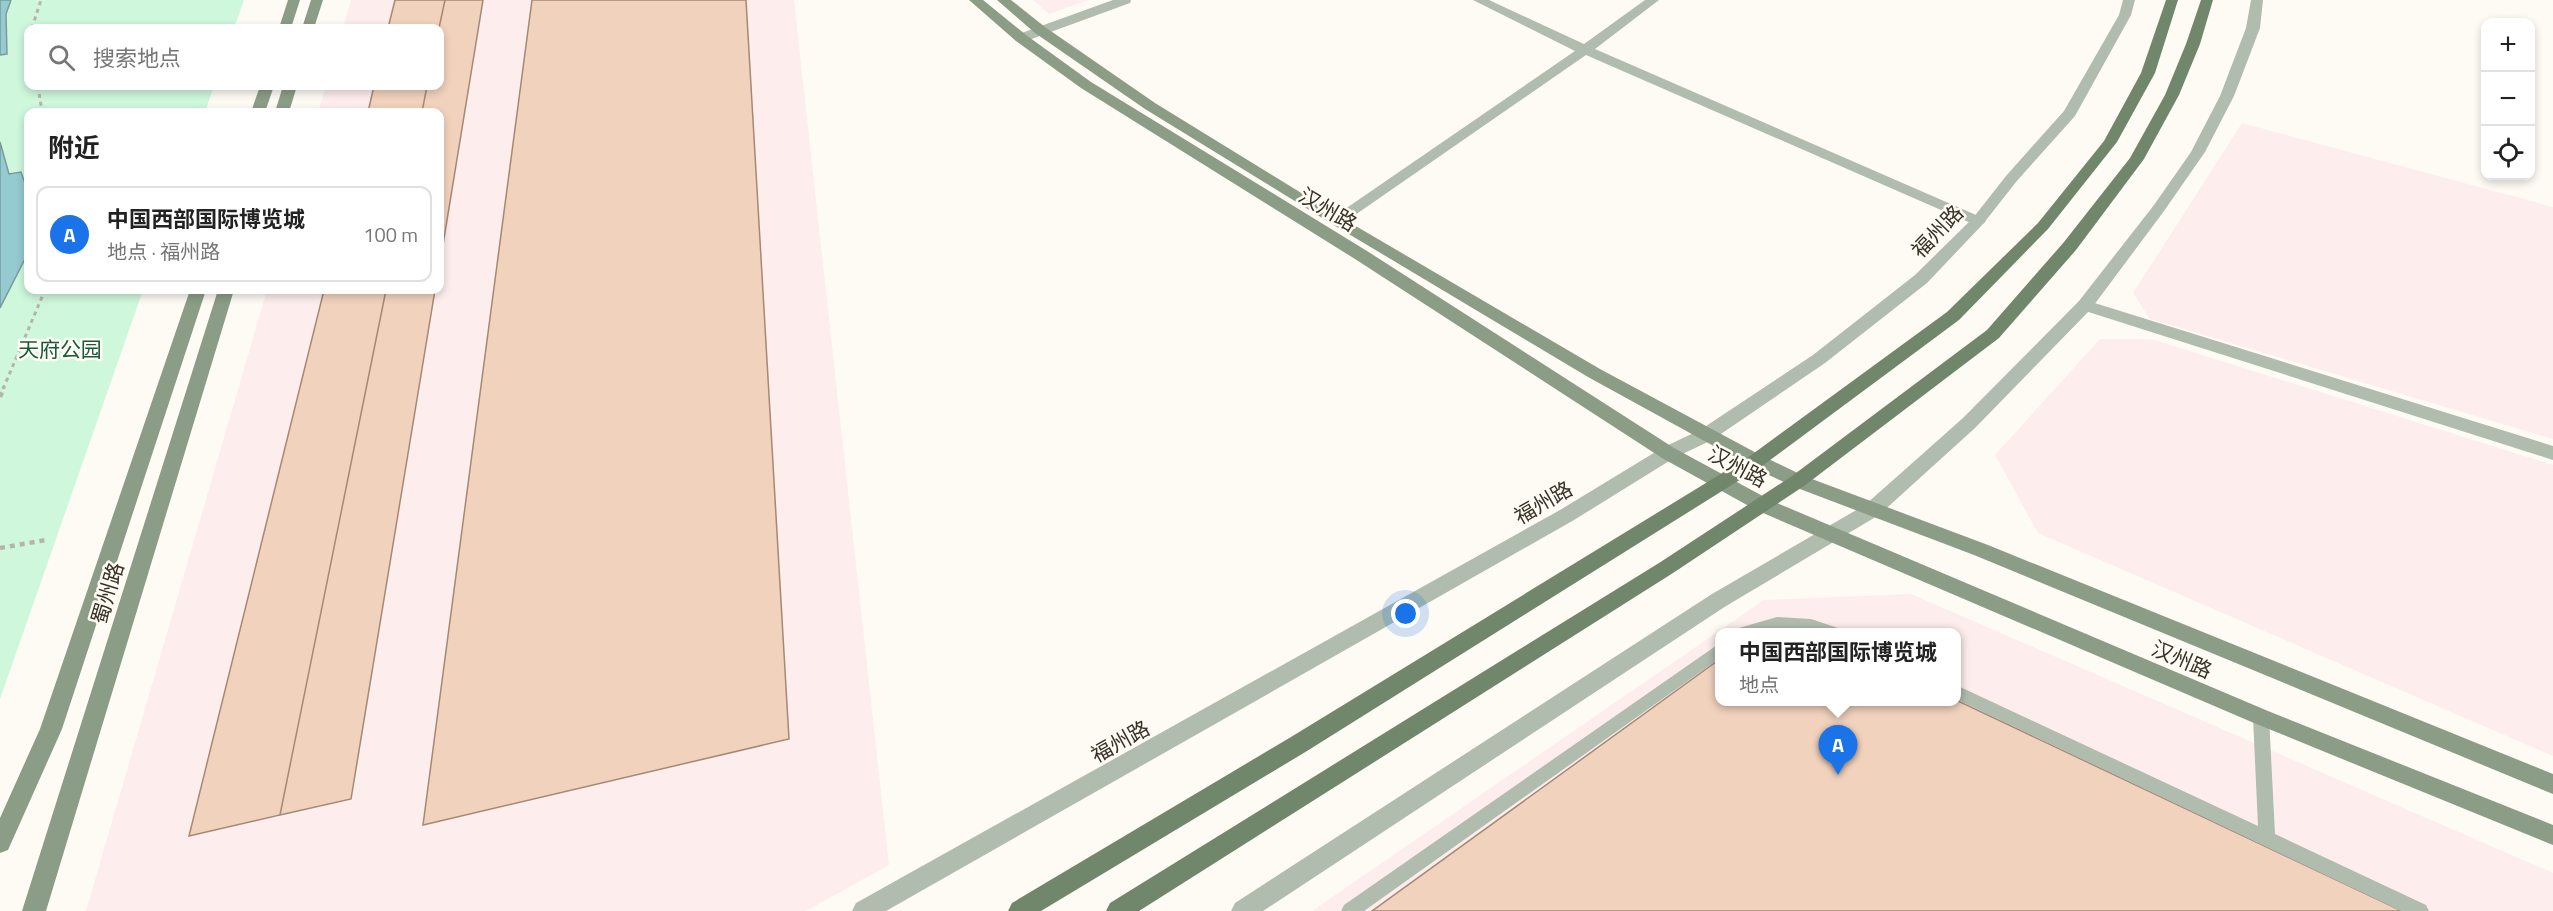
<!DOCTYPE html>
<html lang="zh">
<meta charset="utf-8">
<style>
body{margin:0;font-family:"Titillium Web","Noto Sans SC",sans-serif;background:#f6f6f6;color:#222}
.controls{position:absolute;right:18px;top:18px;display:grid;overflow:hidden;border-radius:12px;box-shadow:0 3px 9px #0003}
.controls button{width:54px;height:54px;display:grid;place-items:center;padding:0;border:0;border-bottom:2px solid #e0e0e0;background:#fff;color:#222;font:30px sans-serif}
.you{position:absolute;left:1406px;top:614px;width:21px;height:21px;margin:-15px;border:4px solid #fff;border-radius:50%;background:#1a73e8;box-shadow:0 0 0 9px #1a73e833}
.badge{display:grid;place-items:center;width:39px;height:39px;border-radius:50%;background:#1a73e8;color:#fff;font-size:20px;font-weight:700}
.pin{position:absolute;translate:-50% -50px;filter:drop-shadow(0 2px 3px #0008)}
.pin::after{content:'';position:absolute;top:32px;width:21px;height:18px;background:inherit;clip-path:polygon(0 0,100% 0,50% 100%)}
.popup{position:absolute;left:1715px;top:628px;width:246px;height:78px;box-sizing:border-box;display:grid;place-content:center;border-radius:12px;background:#fff;filter:drop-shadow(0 2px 4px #0005);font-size:20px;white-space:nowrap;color:#767676}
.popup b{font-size:22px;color:#222}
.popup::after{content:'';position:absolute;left:50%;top:100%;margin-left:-12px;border:12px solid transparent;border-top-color:#fff}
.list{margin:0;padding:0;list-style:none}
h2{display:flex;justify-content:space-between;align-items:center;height:78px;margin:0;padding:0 24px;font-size:26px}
h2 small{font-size:20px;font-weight:400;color:#767676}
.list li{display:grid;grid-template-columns:39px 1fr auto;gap:18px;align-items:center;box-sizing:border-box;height:96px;margin:0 12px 12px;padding:0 12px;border:2px solid #e0e0e0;border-radius:12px}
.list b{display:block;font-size:22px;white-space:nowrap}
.list p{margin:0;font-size:20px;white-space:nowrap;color:#767676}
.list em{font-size:20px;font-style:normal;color:#767676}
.icon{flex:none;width:33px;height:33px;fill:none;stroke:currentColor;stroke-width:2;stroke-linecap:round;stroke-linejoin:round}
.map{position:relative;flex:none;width:2553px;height:911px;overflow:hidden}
.search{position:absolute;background:#fff;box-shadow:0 3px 9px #0003;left:24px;top:24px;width:420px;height:66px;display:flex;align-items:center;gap:15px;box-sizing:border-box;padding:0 21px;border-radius:12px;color:#767676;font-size:22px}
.panel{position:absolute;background:#fff;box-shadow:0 3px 9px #0003;left:24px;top:108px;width:420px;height:186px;border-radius:12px}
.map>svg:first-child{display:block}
.commercial{fill:#fdeded;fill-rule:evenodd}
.green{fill:#cef7dc}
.water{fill:#94cad0;stroke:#789c9d;stroke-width:1.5}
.building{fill:#f1d2bd;stroke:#a58875;stroke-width:1.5}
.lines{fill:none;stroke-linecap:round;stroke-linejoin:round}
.path-far1{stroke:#b7b3ab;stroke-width:3;stroke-dasharray:4 4;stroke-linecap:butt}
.path{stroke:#b7b3ab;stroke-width:4.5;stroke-dasharray:5 5;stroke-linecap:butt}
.service{fill:#b0bcad;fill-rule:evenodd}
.minor{fill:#b0bcad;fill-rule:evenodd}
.tertiary{fill:#b0bcad;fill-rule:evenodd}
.secondary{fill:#8b9d86;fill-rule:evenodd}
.primary{fill:#71876b;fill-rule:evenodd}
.labels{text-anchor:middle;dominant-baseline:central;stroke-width:5;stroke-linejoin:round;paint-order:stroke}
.street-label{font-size:21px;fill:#383226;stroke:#fefbf5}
.park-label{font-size:21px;fill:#185a39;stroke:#fefbf5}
</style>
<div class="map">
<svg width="2553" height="911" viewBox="0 0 2553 911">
<rect width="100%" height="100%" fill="#fefbf5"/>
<path class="commercial" d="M351,0h443l95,865 -83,46h-720l181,-621h173v-178h-122l8,-26h114v-58h-97z
M1033,0h55l-39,14z
M2242,123l311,84v232l-403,-120 -17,-26z
M2100,339h51l402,126v291l-515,-223 -43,-78z
M1911,594l642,279v38h-1241l452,-311zM1720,632h236v70h-236z"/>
<path class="green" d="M0,0h244l-10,28h-206v58h186l-9,26h-177v178h115l-143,409z"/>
<path class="water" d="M0,0h11l-5,14 1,40 -7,1z
M0,142l9,32 12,-2 7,20v61l-28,55z"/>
<path class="building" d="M395,0h50l-6,28h-51z
M445,0h38l-43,263v-151h-18l5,-26h13l-1,-58z
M532,0h214l43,739 -366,86z
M374,86h53l-5,26h-54z
M324,290h62l-106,525 -91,21z
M386,290h49l-84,509 -71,16z
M1787,629l14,2 11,1h-48z
M1720,659v43l236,-2 446,211h-1030z"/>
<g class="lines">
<path class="path-far1" d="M32,28l9,-28
M38,86l4,26
M3,389l42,-99"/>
<path class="path" d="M0,397l4,-10
M0,548l46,-8"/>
<path class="service" d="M1777,617l34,2 27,9 3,4c-18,2 -35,-3 -52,-3 -18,0 -35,5 -53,3l3,-4z
M1720,643v15l-356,253h-23l3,-6z
M1956,685l302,141 -5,-109 2,-5 6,-2 6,2 2,5 6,117 151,71 3,6h-28l-445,-212z"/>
<path class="minor" d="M1113,0h18l-1,3 -104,38h-10l-2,-3 2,-3z
M1473,0h16l95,44 61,-44h14l-64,49 388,169 3,3 -3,3h-10l-387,-169 -244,169h-10l-3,-3 3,-3 243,-167z
M2085,300l468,146v14l-474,-151 -2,-4 2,-4z"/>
<path class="tertiary" d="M2123,0h12l-4,15 -56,101 -59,66 -33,42 -56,59 -102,80 -113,77 -38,18 -100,62 -688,391h-34l4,-8 704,-393 102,-62 38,-18 113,-75 102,-80 58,-57 33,-42 58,-65 55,-96z
M2251,0h12l-3,28 -26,68 -29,56 -41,59 -73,98 -116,119 -96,87 -153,91 -463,305h-32l4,-8 477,-309 153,-89 98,-87 116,-117 75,-96 37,-53 29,-56 26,-68z"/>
<path class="secondary" d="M288,0h12l-9,28h-12z
M311,0h12l-9,28h-12z
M969,0h14l43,35 65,47 276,169 307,197 96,52 498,211 285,114v20l-299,-122 -498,-213 -94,-52 -307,-199 -274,-171 -65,-47z
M997,0h14l34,27 110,76 187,115 258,151 162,87 42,20 184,69 565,229v20l-579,-239 -182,-69 -42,-20 -162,-89 -256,-153 -187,-115 -110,-76z
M260,86h14l-9,26h-14z
M283,86h14l-8,26h-14z
M190,290h16l-144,439 -54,121 -8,3v-35l40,-89z
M218,290h16l-188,621h-24z"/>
<path class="primary" d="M2166,0h12l-23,73 -38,69 -69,87 -89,91 -197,146 -455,285 -266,160h-33l4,-8 279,-166 459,-281 197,-144 91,-89 66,-82 37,-68z
M2201,0h12l-13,44 -21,51 -35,64 -68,91 -77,88 -195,148 -131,87 -534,338h-33l4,-8 549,-340 133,-87 195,-146 77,-88 66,-84 35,-63 21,-51z"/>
</g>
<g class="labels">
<g class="street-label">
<text transform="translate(1328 209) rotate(31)">汉州路</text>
<text transform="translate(1937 231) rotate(-46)">福州路</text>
<text transform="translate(1738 466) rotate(28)">汉州路</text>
<text transform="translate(1543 502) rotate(-30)">福州路</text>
<text transform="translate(107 593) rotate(-73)">蜀州路</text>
<text transform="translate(2182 659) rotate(23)">汉州路</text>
<text transform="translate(1120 741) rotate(-29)">福州路</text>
</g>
<g class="park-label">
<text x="60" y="349">天府公园</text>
</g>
</g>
</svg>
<div class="controls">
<button>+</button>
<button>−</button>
<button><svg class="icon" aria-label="locate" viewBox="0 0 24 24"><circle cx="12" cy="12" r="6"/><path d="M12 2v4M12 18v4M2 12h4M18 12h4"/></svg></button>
</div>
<div class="you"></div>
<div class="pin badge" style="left:1838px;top:775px">A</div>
<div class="popup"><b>中国西部国际博览城</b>地点</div>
<div class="search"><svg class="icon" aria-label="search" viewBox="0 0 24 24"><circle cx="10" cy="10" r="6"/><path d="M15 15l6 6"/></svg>搜索地点</div>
<section class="panel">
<h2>附近<small></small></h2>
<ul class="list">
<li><span class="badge">A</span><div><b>中国西部国际博览城</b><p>地点 · 福州路</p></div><em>100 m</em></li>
</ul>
</section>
</div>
